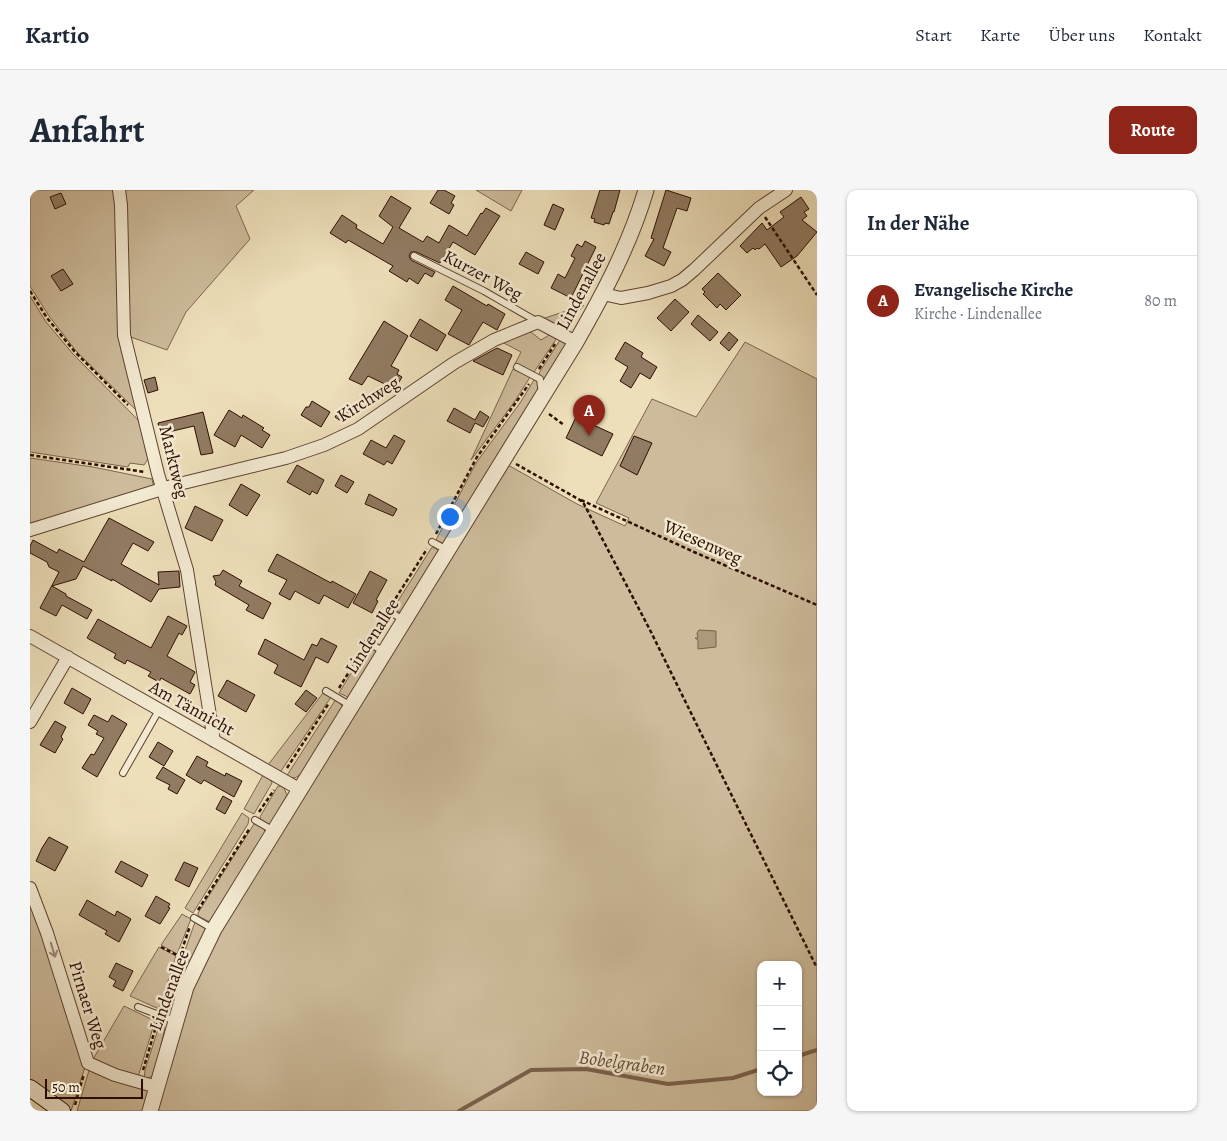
<!DOCTYPE html>
<html lang="de">
<meta charset="utf-8">
<style>
body{margin:0;font-family:Alegreya,serif;background:#f6f6f7;color:#1f2937}
.controls{position:absolute;right:15px;bottom:15px;display:grid;overflow:hidden;border-radius:10px;box-shadow:0 1px 4px #0004}
.controls button{width:45px;height:45px;display:grid;place-items:center;padding:0;border:0;border-bottom:1px solid #e0e1e3;background:#fff;color:#1f2937;font:25px sans-serif}
.scale{position:absolute;left:15px;bottom:12px;width:98px;box-sizing:border-box;padding-left:5px;border:2px solid #2e0e02;border-top:0;font-size:14px;line-height:18px;white-space:nowrap;color:#2e0e02;-webkit-text-stroke:4px #f3ead2;paint-order:stroke}
.you{position:absolute;left:419px;top:326px;width:18px;height:18px;margin:-12px;border:4px solid #fff;border-radius:50%;background:#1a73e8;box-shadow:0 0 0 8px #1a73e833}
.badge{display:grid;place-items:center;width:32px;height:32px;border-radius:50%;background:#8f2418;color:#fff;font-size:16px;font-weight:700}
.pin{position:absolute;translate:-50% -41px;filter:drop-shadow(0 1px 2px #0008)}
.pin::after{content:'';position:absolute;top:26px;width:18px;height:15px;background:inherit;clip-path:polygon(0 0,100% 0,50% 100%)}
.list{margin:0;padding:0;list-style:none}
h2{display:flex;justify-content:space-between;align-items:center;height:65px;margin:0;padding:0 20px;font-size:21px}
h2 small{font-size:16px;font-weight:400;color:#747a83}
.list li{display:grid;grid-template-columns:32px 1fr auto;gap:15px;align-items:center;box-sizing:border-box;height:90px;padding:0 20px;border-top:1px solid #e0e1e3}
.list b{display:block;font-size:19px;white-space:nowrap}
.list p{margin:0;font-size:16px;white-space:nowrap;color:#747a83}
.list em{font-size:16px;font-style:normal;color:#747a83}
.icon{flex:none;width:28px;height:28px;fill:none;stroke:currentColor;stroke-width:2;stroke-linecap:round;stroke-linejoin:round}
.map{position:relative;flex:none;width:787px;height:921px;overflow:hidden;border-radius:10px}
header{display:flex;align-items:center;gap:30px;box-sizing:border-box;height:70px;padding:0 25px;background:#fff;border-bottom:1px solid #e0e1e3}
header strong{font-size:24px}
nav{display:flex;gap:28px;margin-inline-start:auto;font-size:18px}
.intro{display:flex;align-items:center;justify-content:space-between;box-sizing:border-box;height:120px;padding:0 30px}
h1{margin:0;font-size:35px}
.button{padding:12px 22px;border-radius:10px;background:#8f2418;color:#fff;font-size:18px;font-weight:700}
main{display:flex;gap:30px;padding:0 30px}
aside{flex:1;background:#fff;border-radius:10px;box-shadow:0 1px 4px #0004}
.map>svg:first-child{display:block}
.green{fill:#cdbb9b;stroke:#7e644e;fill-rule:evenodd}
.water{fill:#ac987b;stroke:#7a614b}
.lines{fill:none;stroke-linecap:round;stroke-linejoin:round}
.stream{stroke:#7a614b;stroke-width:4}
.building{fill:#917b62;stroke:#2e0e02}
.service-casing{stroke:#5e4230;stroke-width:8}
.minor-casing{stroke:#5e4230;stroke-width:14}
.tertiary-casing{stroke:#5e4230;stroke-width:17}
.secondary-casing{stroke:#2e0e02;stroke-width:18}
.path{stroke:#2e0e02;stroke-width:2.5;stroke-dasharray:4 2.5;stroke-linecap:butt}
.service{stroke:#f3ead2;stroke-width:6}
.minor{stroke:#f3ead2;stroke-width:12}
.tertiary{stroke:#f3ead2;stroke-width:15}
.secondary{stroke:#f3ead2;stroke-width:16}
.oneway{stroke:#9a8774}
.labels{text-anchor:middle;dominant-baseline:central;stroke-width:5;stroke-linejoin:round;paint-order:stroke}
.street-label{font-size:18px;fill:#2e0e02;stroke:#f3ead2}
.water-label{font-size:19px;font-style:italic;fill:#674c38;stroke:#f3ead2}
</style>
<header>
<strong>Kartio</strong>
<nav><a>Start</a><a>Karte</a><a>Über uns</a><a>Kontakt</a></nav>
</header>
<div class="intro"><h1>Anfahrt</h1><a class="button">Route</a></div>
<main>
<div class="map">
<svg width="787" height="921" viewBox="0 0 787 921">
<rect width="100%" height="100%" fill="#eddfba"/>
<filter id="stains"><feTurbulence type="fractalNoise" baseFrequency=".004" numOctaves="4"/><feColorMatrix values="0 0 0 0 .2 0 0 0 0 .09 0 0 0 0 .02 0 0 0 .5 -.17"/></filter>
<radialGradient id="worn" r=".72"><stop offset=".6" stop-color="#630" stop-opacity="0"/><stop offset="1" stop-color="#630" stop-opacity=".3"/></radialGradient>
<path class="green" d="M0,0h86l2,66 23,159 -65,-64 -27,-35 -19,-30z
M93,0h131l-18,16 14,33 -64,73 -19,38 -39,-14z
M446,0h46l-11,21z
M0,106l16,26 27,32 70,71 5,34 -4,6 -14,-2 -2,4 -98,-15z
M554,115l-5,6 -7,4 -11,15 -19,-11z
M497,139l14,11 10,-6 6,4 -23,34 -19,-8 6,-12 -23,-12z
M530,150l5,3 1,4 -22,36 -5,-10z
M715,152l72,37v732h-660l28,-101 16,-41 20,-41 287,-463 69,39 48,22 4,-8 -33,-15 56,-104 44,18zM731,775h37v127h-37z
M483,179l17,8 -15,24 -44,59z
M504,190l4,1 2,9 -95,154 -9,-4 40,-77 44,-60z
M0,268l63,9 59,12 2,9 -124,35z
M402,357l6,3v3l-36,58 -3,1 -6,-3z
M338,455l9,8 -27,45 -11,-5z
M293,503l8,4 -52,77 -11,-9z
M306,509l7,8 -42,67 -6,4 -9,-1z
M233,585l8,5 1,3 -18,31 -10,-5z
M248,596h3l3,2 3,7 -17,30 -9,-5 -1,-3z
M212,623l7,5 -1,6 -55,89 -8,-5z
M224,634l10,5 1,4 -55,89 -12,-6v-3z
M0,708l56,166 -15,47 -41,-28z
M152,724l9,5 -14,35 -16,-9z
M165,732l10,6 1,2 -34,78 -3,4 -3,-1v-7z
M129,757l17,9 -17,53 -29,-13z
M94,816l31,15 -17,56 -46,-16z
M130,833l4,1 1,4 -11,47 -7,4h-3l1,-9z
M60,877l57,22 2,6 -5,16h-67z"/>
<path class="water" d="M669,440l17,1v16l-18,2v-9l-3,-2h3l-1,-5z"/>
<g class="lines">
<path class="stream" d="M768,866l19,-6
M429,921l72,-41 55,-1 82,15 65,-6 28,-9"/>
</g>
<path class="building" d="M408,0h6l11,6 -4,7 3,2 -5,9 -19,-11z
M570,0h20l-6,22h-1l-4,12 -4,-1 -1,2 -10,-3 1,-3 -4,-1z
M636,0l25,8 -4,13 -10,-3 -14,40 8,4 -7,14 -19,-10 9,-17 -3,-1z
M31,3l5,11 -11,5 -5,-12z
M361,6l20,12 -12,20 24,14 4,-6 12,7 10,-18 18,11 14,-23 1,1 4,-6 14,8 -25,39 -22,-13 -13,21 -24,-11h-5l-2,4 2,4 24,12 -3,5 -7,-4 -7,11 -9,-6 -2,4 -18,-11 4,-5 -45,-26 -2,3 -16,-10 12,-18 15,10 -1,3 27,16 10,-17 -14,-11z
M771,7l8,12 -5,3 3,4 -5,4 15,12 -20,24 -16,11 -16,-23 -6,5 -2,-1 -2,2 -2,-2 -6,5 -7,-7 22,-23 5,7 17,-13 -4,-5z
M523,14l11,5 -9,21 -11,-5z
M555,51l11,6 -25,51 -20,-10 7,-14 7,4 10,-20 -4,-2 6,-12 5,3z
M496,62l18,10 -6,12 -19,-10z
M33,79l10,15 -12,7 -10,-15z
M688,83l23,22 -15,15 -6,-6 -3,4 -14,-14 2,-2 -3,-3z
M423,96l34,20 1,-2 17,10 -8,16 -14,-8 -14,23 -21,-11 14,-24 -17,-10z
M645,109l14,13 -18,19 -14,-13z
M668,125l20,17 -8,9 -19,-17z
M390,129l26,16 -9,16 -27,-15z
M354,131l24,15 -17,30 8,4 -2,4 5,3 -7,12 -27,-13 -6,9 -13,-6z
M699,142l9,8 -9,11 -9,-8z
M595,152l18,11 -2,4 16,10 -7,12 -10,-6 -9,15 -11,-7 8,-14 -13,-8z
M467,158l15,7 -9,20 -30,-14z
M125,187l3,13 -10,3 -4,-13z
M282,211l18,11 -9,15 -20,-12 5,-8h3z
M311,218l10,6 -7,9 -9,-6z
M424,218l21,12 5,-9 9,6 -6,10 -8,-4 -5,10 -23,-12z
M199,220l13,8 1,-3 21,13 -2,2 8,5 -8,13 -21,-13 -6,12 -21,-12z
M173,222l10,41 -12,2 -7,-29 -34,8 -2,-11z
M546,227l37,17 -11,22 -36,-18z
M364,245l11,6 -13,23 -5,-3 -3,4 -21,-11 8,-14 15,8z
M604,246l18,7 -15,32 -17,-9z
M267,275l27,15 -7,14 -5,-3 -2,4 -23,-13z
M311,285l13,7 -7,11 -12,-7z
M211,294l19,11 -13,21 -18,-11z
M339,304l28,15 -4,7 -28,-12z
M165,316l28,14 -11,21 -27,-13z
M79,328l45,24 -6,9 -15,-8 -12,21 38,21 -1,-13 21,-1 1,16 -21,2 -8,13 -39,-23v2l-29,-15 -7,13 -24,7 14,8v2l26,14 -5,9 -25,-14 -6,11 -16,-8 19,-36 -10,-5 -2,-5 -17,-9v-7l3,-6 24,13 2,-4 25,13z
M247,364l43,23 11,6 1,-2 24,13 -8,14 -24,-13 -5,9 -24,-13 -5,9 -11,-6 8,-14 -19,-9z
M193,380l19,11 -3,5 32,17 -8,16 -17,-9 3,-5 -34,-20 1,-3 -3,-6 7,-1z
M340,381l17,9 -11,20 2,1 -6,12 -19,-10z
M138,426l19,10 -5,9 -3,-2 -12,23 28,16 -5,10 5,3 -5,9 -29,-16 -2,4 -11,-6 3,-4 -24,-12 -2,4 -11,-6 2,-4 -29,-16 11,-19 53,29z
M291,448l16,8 -9,17 -12,-6 -15,30 -27,-14 4,-8 -20,-11 7,-15 39,21 8,-16 5,2z
M197,490l28,15 -9,17 -28,-16z
M42,498l19,11 -8,15 -19,-11z
M276,500l11,8 -11,14 -11,-8z
M64,525l14,7 4,-7 15,9 -30,53 -15,-9 9,-14 3,1 10,-17 -8,-4 2,-3 -10,-6z
M25,531l11,6 -5,10 2,2 -8,14 -15,-8z
M128,552l15,9 -9,15 -15,-9z
M167,566l11,6 -2,4 19,10 1,-3 16,8 -8,16 -30,-17 -3,4 -15,-9z
M133,577l22,13 -8,14 -9,-5 2,-4 -14,-7z
M193,606l9,5 -7,13 -9,-5z
M19,647l19,10 -13,24 -19,-10 6,-13z
M91,671l27,14 -6,12 -27,-15z
M154,672l14,6 -9,19 -14,-7z
M126,706l14,8 -2,3 2,1 -10,16 -15,-8z
M57,710l28,16 2,-5 14,8 -12,23 -14,-8 2,-3 -28,-16z
M86,773l17,8 -10,20 -10,-5 3,-5 -7,-4z"/>
<g class="lines">
<g class="service-casing">
<path id="service" d="M384,66l70,35 54,31
M487,177l23,12 1,8 5,3
M402,352l15,8
M358,421l16,9
M338,452l16,10
M296,501l25,15
M93,583l36,-63
M225,630l19,11
M164,728l19,11
M108,817l37,14"/>
</g>
<g class="minor-casing">
<path id="minor" d="M89,0l2,15 3,130 34,139 29,96 27,171
M573,104l18,4 27,-5 23,-7 11,-6 12,-10 65,-62 27,-18
M0,340l145,-45 111,-27 38,-13 34,-16 96,-66 40,-23 44,-18 38,20
M0,446l269,153
M0,532l38,-65
M0,698l17,45 41,130 27,12 42,12"/>
</g>
<g class="tertiary-casing">
<path id="tertiary" d="M120,921l36,-124 28,-58 362,-587c28,-49 54,-98 70,-152"/>
</g>
<g class="secondary-casing">
<path id="secondary" d="M0,898l32,23"/>
</g>
<path class="path" d="M735,27l52,78
M0,101l17,27 28,34 53,53
M509,179l16,-25
M519,224l15,11
M0,265l115,17
M486,274l64,36 4,4 66,126 167,338
M551,310l113,52 123,53
M406,344l41,-77 52,-73
M362,414l35,-55
M342,445l11,-16
M309,498l25,-40
M257,578l42,-65
M229,622l15,-22
M168,720l52,-82
M131,757l18,9
M133,816l27,-80
M113,880l14,-47
M45,915l9,-31"/>
<use href="#service" class="service"/>
<use href="#minor" class="minor"/>
<use href="#tertiary" class="tertiary"/>
<use href="#secondary" class="secondary"/>
</g>
<defs><path id="oneway-shaft" d="M-6 0H5M1.5-3L5.5 0L1.5 3" fill="none" stroke-width="1.6" stroke-linecap="round" stroke-linejoin="round" transform="scale(1.25)"/></defs>
<use class="oneway" href="#oneway-shaft" transform="translate(23 760) rotate(73)"/>
<g class="labels">
<g class="street-label">
<text transform="translate(453 85) rotate(28)">Kurzer Weg</text>
<text transform="translate(551 101) rotate(-62)">Lindenallee</text>
<text transform="translate(338 209) rotate(-32)">Kirchweg</text>
<text transform="translate(144 272) rotate(76)">Marktweg</text>
<text transform="translate(673 352) rotate(24)">Wiesenweg</text>
<text transform="translate(342 446) rotate(-58)">Lindenallee</text>
<text transform="translate(162 518) rotate(29)">Am Tännicht</text>
<text transform="translate(139 800) rotate(-70)">Lindenallee</text>
<text transform="translate(58 815) rotate(73)">Pirnaer Weg</text>
</g>
<g class="water-label">
<text transform="translate(592 873) rotate(8)">Bobelgraben</text>
</g>
</g>
<rect width="100%" height="100%" filter="url(#stains)"/>
<rect width="100%" height="100%" fill="url(#worn)"/>
</svg>
<div class="controls">
<button>+</button>
<button>−</button>
<button><svg class="icon" aria-label="locate" viewBox="0 0 24 24"><circle cx="12" cy="12" r="6"/><path d="M12 2v4M12 18v4M2 12h4M18 12h4"/></svg></button>
</div>
<div class="scale">50 m</div>
<div class="you"></div>
<div class="pin badge" style="left:559px;top:246px">A</div>
</div>
<aside>
<h2>In der Nähe<small></small></h2>
<ul class="list">
<li><span class="badge">A</span><div><b>Evangelische Kirche</b><p>Kirche · Lindenallee</p></div><em>80 m</em></li>
</ul>
</aside>
</main>
